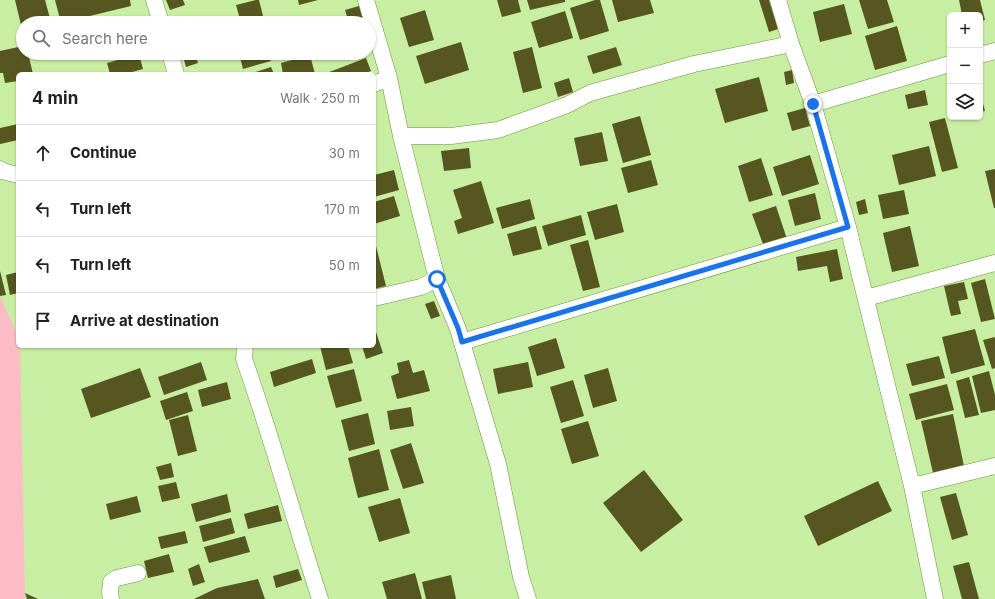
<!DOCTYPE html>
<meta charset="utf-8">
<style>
body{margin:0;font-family:Inter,sans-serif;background:#f2f2f2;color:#202124}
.controls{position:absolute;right:12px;top:12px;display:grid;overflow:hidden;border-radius:6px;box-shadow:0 1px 3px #0004}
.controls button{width:36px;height:36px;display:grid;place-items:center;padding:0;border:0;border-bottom:1px solid #e0e0e0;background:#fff;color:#202124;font:20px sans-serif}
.stop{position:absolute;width:12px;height:12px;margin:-9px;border:3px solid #1a73e8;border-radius:50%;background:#fff}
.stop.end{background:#1a73e8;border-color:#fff;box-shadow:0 1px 4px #0008}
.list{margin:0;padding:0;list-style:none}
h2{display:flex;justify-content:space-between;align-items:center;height:52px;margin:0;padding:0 16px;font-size:17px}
h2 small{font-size:13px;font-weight:400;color:#757577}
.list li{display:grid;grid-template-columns:26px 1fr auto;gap:12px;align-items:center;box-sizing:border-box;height:56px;padding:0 16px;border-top:1px solid #e0e0e0}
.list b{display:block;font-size:15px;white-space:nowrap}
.list em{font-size:13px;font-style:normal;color:#757577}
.icon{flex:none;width:22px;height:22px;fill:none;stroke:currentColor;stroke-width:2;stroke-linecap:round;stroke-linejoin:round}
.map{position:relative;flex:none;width:995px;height:599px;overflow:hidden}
.search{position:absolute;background:#fff;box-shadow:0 1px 3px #0004;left:16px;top:16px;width:360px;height:44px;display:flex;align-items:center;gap:10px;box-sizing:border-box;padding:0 14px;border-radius:22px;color:#757577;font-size:15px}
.panel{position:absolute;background:#fff;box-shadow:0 1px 3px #0004;left:16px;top:72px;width:360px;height:276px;border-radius:6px}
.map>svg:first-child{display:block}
.green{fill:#fcbcc5}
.building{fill:#565720}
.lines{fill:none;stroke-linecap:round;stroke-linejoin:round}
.street-casing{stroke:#6f9048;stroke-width:17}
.street{stroke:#fff;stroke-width:16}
.route{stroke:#1a73e8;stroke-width:5}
</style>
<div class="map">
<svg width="995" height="599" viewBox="0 0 995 599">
<rect width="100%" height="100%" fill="#c8eea1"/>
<path class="green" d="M0,296l18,40v10h2l5,253h-25z"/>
<path class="building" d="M15,0h30l6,22 -28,1v6h-1z
M55,0h75l1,6 -70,17z
M166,0h17l2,5 -15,5z
M256,0h3l5,20 -13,3h-10l-5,-18z
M298,0h20l-19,5z
M497,0h21l3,12 -19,5z
M527,0h38v2l-35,8z
M595,0h5l9,31 -29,9 -10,-32z
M612,0h38l4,13 -36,9z
M759,0h10l9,29 -9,3z
M859,0h28l7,22 -26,7z
M959,0h21l5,20 -5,1v-6h-18z
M844,4l8,30 -32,8 -7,-30z
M359,6l5,17h-15l-4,-13z
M425,10l9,30 -25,7 -9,-29z
M565,11l8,27 -34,10 -8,-26z
M897,26l10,35 -32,9 -10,-34z
M461,42l8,28 -44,14 -9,-28z
M23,46v7h5l5,21h-15v7l-13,2 -2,-10h-3v-22z
M532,47l10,41 -19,5 -10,-41z
M616,47l6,18 -29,9 -6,-18z
M182,53h13l3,10 -12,4z
M239,53h30l2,8 -28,8z
M139,54l4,15 -18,5h-15l-3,-11z
M310,55l5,19h-32l-2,-11z
M366,58l5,13 -8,3h-39z
M271,67l3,7h-25z
M792,70l2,13 -8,2 -2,-13z
M759,77l9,34 -43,12 -10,-34z
M569,78l4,14 -15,5 -4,-14z
M925,90l3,15 -20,4 -3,-14z
M980,93l5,18 -5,1z
M805,108l5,18 -18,5 -5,-18z
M640,116l11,39 -28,8 -11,-39z
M945,118l13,50 -16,4 -13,-50z
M18,124v16l-18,4v-16z
M602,132l6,29 -28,5 -6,-28z
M929,146l7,30 -37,9 -7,-30z
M469,148l2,20 -27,3 -3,-20z
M810,155l9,29 -37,12 -9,-29z
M761,158l12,37 -24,7 -11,-36z
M651,160l7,25 -30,8 -7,-25z
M995,169v39h-1l-9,-37z
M394,170l5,20 -25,7v-22z
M481,181l13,42 -36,11 -4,-13 8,-3 -9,-28z
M904,190l5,24 -26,5 -5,-24z
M815,193l6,26 -26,7 -7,-26z
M394,196l6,20 -26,8v-22z
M530,199l5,20 -33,10 -6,-21z
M865,199l3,14 -9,2 -3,-13z
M617,204l7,28 -29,8 -8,-28z
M776,206l11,33 -23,8 -12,-33z
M581,215l5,20 -38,11 -6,-20z
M536,226l6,23 -29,7 -6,-22z
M910,226l9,40 -27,6 -9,-39z
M588,240l12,47 -17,4 -13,-46z
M376,246l10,40 -12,3v-42z
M837,249l6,30 -13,3 -3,-16 -29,5 -2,-14z
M0,271l6,24 -6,1z
M18,272v21l-8,2 -4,-20z
M985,279l10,40 -14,3 -10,-39z
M964,282l4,17 -10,2 3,13 -10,2 -7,-30z
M434,301l6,15 -9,3 -6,-15z
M374,326l9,27 -17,6 -4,-13h12z
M975,329l10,36 -34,9 -9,-37z
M995,337v31l-3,1 -9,-29z
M556,338l9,30 -28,8 -9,-29z
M320,346h28l5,17 -27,7z
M939,356l6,22 -33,8 -6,-22z
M312,359l4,14 -42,14 -4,-15z
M409,360l4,13 11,-3 6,21 -33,8 -6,-23 8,-3 -2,-10z
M201,362l6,18 -43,15 -6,-18z
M528,362l5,25 -35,7 -5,-25z
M140,368l11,29 -60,21 -10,-29z
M608,368l9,33 -24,7 -9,-33z
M354,369l8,32 -26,7 -9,-32z
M989,371l6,24v15l-14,3 -9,-37z
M969,377l10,38 -14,3 -9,-37z
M573,380l11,36 -23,7 -11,-36z
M227,382l4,17 -29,8 -4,-17z
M947,384l7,26 -38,10 -7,-26z
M187,392l6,19 -27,9 -6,-19z
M411,407l3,19 -24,4 -3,-19z
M368,413l7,31 -26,7 -8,-31z
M953,414l11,52 -31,7 -12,-52z
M188,415l9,36 -19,5 -9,-36z
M588,421l11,35 -27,8 -11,-35z
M411,443l13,40 -21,6 -13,-39z
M379,449l10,41 -31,8 -10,-40z
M171,463l3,14 -14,3 -4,-13z
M644,470l39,50 -42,32 -38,-49z
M878,481l14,30 -74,35 -14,-30z
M176,482l4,16 -18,4 -4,-16z
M956,493l12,42 -16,5 -12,-43z
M227,494l4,18 -35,10 -5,-18z
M137,496l4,16 -31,8 -4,-16z
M400,498l10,35 -31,9 -11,-35z
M278,505l4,16 -34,8 -4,-15z
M231,518l4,15 -32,9 -4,-16z
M185,531l3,12 -27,6 -3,-12z
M245,536l5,16 -41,11 -5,-16z
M169,554l5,18 -26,6 -4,-17z
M969,562l10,37h-17l-9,-33z
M199,564l6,18 -12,4 -5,-17z
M298,569l4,11 -26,8 -3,-12z
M415,573l7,26h-35l-5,-17z
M451,575l5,24h-30l-4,-17z
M258,579l7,20h-71l23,-11z
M25,593l13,6h-11z"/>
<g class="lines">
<g class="street-casing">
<path id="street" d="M154,0l7,23
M366,0l23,78 12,58 36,143 21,50 40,135 23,113 7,22
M778,0l13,44 22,60 35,123 64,259 23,113
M170,53l6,21
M980,55l15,-4
M374,84l15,-6
M813,104l137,-40
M401,136h50l47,-6 69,-25 23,-12 104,-29 97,-20
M0,169l2,2 16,4
M374,298l47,-11 16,-8
M866,298l129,-35
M462,342l386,-115
M245,346l-1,13c28,79 50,160 76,240
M912,486l83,-20
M111,599l-1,-7 1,-10 6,-4 21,-5"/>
</g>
<use href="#street" class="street"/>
</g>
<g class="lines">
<path class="route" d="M437,279l21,49 4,14 386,-115 -35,-123"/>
</g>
</svg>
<div class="controls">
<button>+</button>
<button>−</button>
<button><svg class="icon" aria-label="layers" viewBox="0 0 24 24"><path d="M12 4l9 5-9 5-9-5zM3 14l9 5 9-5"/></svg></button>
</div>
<div class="stop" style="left:437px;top:279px"></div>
<div class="stop end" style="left:813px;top:104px"></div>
<div class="search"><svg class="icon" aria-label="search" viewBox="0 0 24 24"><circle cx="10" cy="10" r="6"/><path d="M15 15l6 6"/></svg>Search here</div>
<section class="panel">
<h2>4 min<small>Walk · 250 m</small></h2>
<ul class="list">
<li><svg class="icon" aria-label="ahead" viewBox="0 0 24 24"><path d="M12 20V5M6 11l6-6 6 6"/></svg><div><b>Continue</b></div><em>30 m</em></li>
<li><svg class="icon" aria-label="left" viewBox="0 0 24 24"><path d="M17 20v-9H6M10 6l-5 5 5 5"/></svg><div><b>Turn left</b></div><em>170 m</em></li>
<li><svg class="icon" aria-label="left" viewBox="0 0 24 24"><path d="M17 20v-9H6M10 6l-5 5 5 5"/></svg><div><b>Turn left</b></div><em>50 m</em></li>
<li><svg class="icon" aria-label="arrive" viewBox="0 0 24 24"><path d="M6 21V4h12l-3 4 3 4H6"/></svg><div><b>Arrive at destination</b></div></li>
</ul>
</section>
</div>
